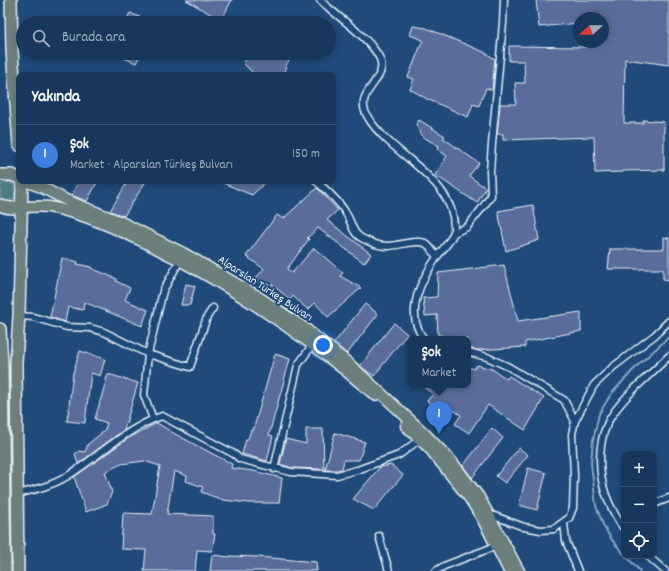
<!DOCTYPE html>
<html lang="tr">
<meta charset="utf-8">
<style>
body{margin:0;font-family:Dekko,sans-serif;background:#244365;color:#f1f3f6}
.controls{position:absolute;right:12px;bottom:12px;display:grid;overflow:hidden;border-radius:8px;box-shadow:0 2px 6px #0003}
.controls button{width:36px;height:36px;display:grid;place-items:center;padding:0;border:0;border-bottom:1px solid #365272;background:#17385c;color:#f1f3f6;font:20px sans-serif}
.compass{position:absolute;left:573px;top:12px;width:36px;height:36px;border-radius:50%;background:#17385c;box-shadow:0 2px 6px #0003;rotate:249deg}
.you{position:absolute;left:323px;top:345px;width:14px;height:14px;margin:-10px;border:3px solid #fff;border-radius:50%;background:#1a73e8;box-shadow:0 0 0 6px #1a73e833}
.badge{display:grid;place-items:center;width:26px;height:26px;border-radius:50%;background:#bca0f2;color:#fff;font-size:13px;font-weight:700}
.pin{position:absolute;translate:-50% -33px;filter:drop-shadow(0 1px 2px #0008)}
.pin::after{content:'';position:absolute;top:21px;width:14px;height:12px;background:inherit;clip-path:polygon(0 0,100% 0,50% 100%)}
.popup{position:absolute;left:407px;top:336px;width:64px;height:52px;box-sizing:border-box;display:grid;place-content:center;border-radius:8px;background:#17385c;filter:drop-shadow(0 1px 3px #0005);font-size:13px;white-space:nowrap;color:#9eacbb}
.popup b{font-size:15px;color:#f1f3f6}
.popup::after{content:'';position:absolute;left:50%;top:100%;margin-left:-8px;border:8px solid transparent;border-top-color:#17385c}
.list{margin:0;padding:0;list-style:none}
h2{display:flex;justify-content:space-between;align-items:center;height:52px;margin:0;padding:0 16px;font-size:17px}
h2 small{font-size:13px;font-weight:400;color:#9eacbb}
.list li{display:grid;grid-template-columns:26px 1fr auto;gap:12px;align-items:center;box-sizing:border-box;height:60px;padding:0 16px;border-top:1px solid #365272}
.list b{display:block;font-size:15px;white-space:nowrap}
.list p{margin:0;font-size:13px;white-space:nowrap;color:#9eacbb}
.list em{font-size:13px;font-style:normal;color:#9eacbb}
.icon{flex:none;width:22px;height:22px;fill:none;stroke:currentColor;stroke-width:2;stroke-linecap:round;stroke-linejoin:round}
.map{position:relative;flex:none;width:669px;height:571px;overflow:hidden}
.search{position:absolute;background:#17385c;box-shadow:0 2px 6px #0003;left:16px;top:16px;width:320px;height:44px;display:flex;align-items:center;gap:10px;box-sizing:border-box;padding:0 14px;border-radius:22px;color:#9eacbb;font-size:15px}
.panel{position:absolute;background:#17385c;box-shadow:0 2px 6px #0003;left:16px;top:72px;width:320px;height:112px;border-radius:8px}
.map>svg:first-child{display:block}
.green{fill:#507c84;stroke:#9cb6be}
.lines{fill:none;stroke-linecap:round;stroke-linejoin:round}
.stream{stroke:#84a7c2;stroke-width:2}
.building{fill:#5a6c9b;stroke:#e8f1f8}
.street-casing{stroke:#e8f1f8;stroke-width:9}
.primary-casing{stroke:#e8f1f8;stroke-width:13}
.highway-casing{stroke:#e8f1f8;stroke-width:14}
.street{stroke:#1f4a7a;stroke-width:6}
.primary{stroke:#6c7f7c;stroke-width:10}
.highway{stroke:#6c7f7c;stroke-width:11}
.labels{text-anchor:middle;dominant-baseline:central;stroke-width:4;stroke-linejoin:round;paint-order:stroke}
.street-label{font-size:12px;fill:#e8f1f8;stroke:#1f4a7a}
</style>
<div class="map">
<svg width="669" height="571" viewBox="0 0 669 571">
<rect width="100%" height="100%" fill="#1f4a7a"/>
<filter id="ink" filterUnits="userSpaceOnUse"><feTurbulence type="fractalNoise" baseFrequency=".025" numOctaves="2"/><feDisplacementMap in="SourceGraphic" scale="8" xChannelSelector="R" yChannelSelector="G"/><feConvolveMatrix kernelMatrix="1 2 1 2 8 2 1 2 1" color-interpolation-filters="sRGB"/></filter>
<g filter="url(#ink)">
<path class="green" d="M5,182c21,0 12,28 -5,17v-14z"/>
<g class="lines">
<path class="stream" d="M624,554l-12,-14 -8,-13 -8,-21 -5,-43 2,-23 6,-26 12,-20 27,-29 31,-28
M626,556l14,15"/>
</g>
<path class="building" d="M186,0h46l-11,20z
M536,0h133v65l-44,-6 -1,64h19v-3l21,2v48l-41,1v1l-28,1 -1,-36 -91,3v-6h-6l3,-30h16l-1,-21h10l-1,-22h-15v-15l77,1v-5h17v-24h-24v5l-40,4z
M130,13l24,10h-29z
M413,26l13,2 58,24 11,7 -3,31 -6,-2 -7,18 -6,-2 -5,13 -41,-18 -17,-10 4,-10 -6,-2 15,-37 -13,-5z
M112,53h29l-5,10z
M253,53h44l-10,10 -4,12h-28l-12,-12z
M419,120l26,16 -2,2 36,25 -10,13 17,12 -9,15 -42,-28 12,-19 -10,-7 2,-3 -16,-9 -7,-12z
M80,181h18l-11,20 -16,-6z
M128,181h18l-22,35 -14,-5z
M218,181h49l-15,14z
M317,188l21,22 -11,10 44,34 -7,9 -46,-35 -11,10 2,1 -22,30 5,4 22,-25 29,25 -3,3 21,12 -33,29 -13,-14 -7,7 -15,-14 -3,4 -18,-16 -4,5 -13,-10 9,-10 -18,-13 31,-41 6,4z
M533,205l6,35 -33,11 -8,-40z
M664,237l5,1v42l-6,-1v-10h-55l2,-20h54z
M62,258l16,4 -1,2 14,3v1l26,11 -1,2 14,7 -5,12 23,10 -6,16 -58,-24 -1,8 -15,-3 -3,15 -15,-5z
M504,265l14,56 63,-9v19l-56,11v5l-48,3 -9,-2v-9h-27v-4h-3l-1,-20 -12,1 -2,-18 14,-1 1,-24z
M186,284l9,2 -5,19h-9z
M365,304l13,10 -31,40 -13,-11z
M394,323l13,11 -33,42 -14,-10z
M80,351l25,8 -5,17 -9,-3 -6,50 -18,-2 6,-48z
M275,354l15,5 -21,76 4,1 -6,25 -25,-7 4,-15h2l3,-9 2,1z
M477,365l15,4 15,10 2,-3 35,22 -19,32 -37,-25 -19,28 -14,-9 6,-9 -16,-10 -4,6 -14,-10 6,-7 -12,-9h47v-18l6,2z
M108,374l30,9 -14,47 -46,34 -3,-10 4,-3 6,1 3,-8 16,-13 3,-8 -12,-4z
M157,423l18,11 57,30 -1,4 22,3 29,7 -3,25h-31l-25,-3 -22,-8 2,-5 -17,-6 1,-5 -13,-5 -7,43 46,2v18h2l-3,17 -15,-1 -2,21h-51l2,-21 -25,-1 2,-36 29,1 8,-48 -16,-5 -23,3 -16,8 7,20 -5,12 -21,8 -12,-35 53,-38z
M492,428l11,10 -31,40 -9,-12z
M306,429h17l1,40 -32,-1 -12,-4 6,-25 20,5z
M335,433l30,9 -6,18h-15l-2,9 -5,1h-12z
M519,448l9,7 -23,28 -9,-7z
M391,465l12,10 -29,35 -21,-11 27,-32z
M528,468l18,5 -9,37 -18,-5z
M212,555l18,2v-1l29,1 57,5 1,9h-107z"/>
<g class="lines">
<g class="street-casing">
<path id="street" d="M320,0c17,17 51,38 60,59 9,23 -30,32 -11,60 24,38 88,60 85,112 -1,7 -10,17 -15,23 -17,24 -36,58 -15,85
M316,181c10,9 21,18 28,29 12,17 4,25 29,33 4,2 11,3 15,3 11,0 27,-7 37,-3 5,3 9,10 12,14
M454,233l13,-6 16,-20 8,-11 -1,-25 2,-27 11,-121 1,-23
M19,316l14,1 34,10 23,1 14,4 44,22 42,13 17,-50 6,-9
M468,352l19,5 22,10 55,33 11,21 -3,13 2,41 -1,33 -4,10 -15,11 -13,1 -17,-3 -35,-13
M153,419l-9,-24 4,-41 15,-63 17,-31
M575,421l19,-36 19,-18 42,-32 14,-14
M274,469l24,-104 15,-21
M17,494c16,-4 34,-8 49,-17 32,-20 60,-49 96,-61l72,38 6,5 51,13 46,3 20,-5 42,-15 21,-16
M654,504l15,-6
M564,523l2,18 12,30
M624,529c-18,-26 -27,-51 -23,-83 1,-8 4,-18 8,-26 15,-25 40,-44 60,-64
M379,536l10,35
M648,556l17,15
M436,571l8,-5 52,-20"/>
</g>
<g class="primary-casing">
<path id="primary" d="M25,181l16,6 27,14 53,21 64,32 69,40 53,36 40,32 78,72 27,28 27,35 40,74
M22,207c9,0 18,-1 27,0 34,6 67,21 97,36 82,40 159,92 229,152
M406,426l24,23 40,50 12,19 27,53"/>
</g>
<g class="highway-casing">
<path id="highway" d="M11,0l1,51 7,94
M0,175h12l7,3
M0,205c7,4 14,3 22,2
M0,329l2,36 3,206
M18,571l-2,-208 3,-47 3,-135"/>
</g>
<use href="#street" class="street"/>
<use href="#primary" class="primary"/>
<use href="#highway" class="highway"/>
</g>
</g>
<g class="labels">
<g class="street-label">
<text transform="translate(265 289) rotate(33)">Alparslan Türkeş Bulvarı</text>
</g>
</g>
</svg>
<div class="controls">
<button>+</button>
<button>−</button>
<button><svg class="icon" aria-label="locate" viewBox="0 0 24 24"><circle cx="12" cy="12" r="6"/><path d="M12 2v4M12 18v4M2 12h4M18 12h4"/></svg></button>
</div>
<svg class="compass" viewBox="-18 -18 36 36"><path d="M0-13l5 13h-10z" fill="#e53935"/><path d="M0 13l5-13h-10z" fill="#9eacbb"/></svg>
<div class="you"></div>
<div class="pin badge" style="left:439px;top:434px;background:#3f7fe0">1</div>
<div class="popup"><b>Şok</b>Market</div>
<div class="search"><svg class="icon" aria-label="search" viewBox="0 0 24 24"><circle cx="10" cy="10" r="6"/><path d="M15 15l6 6"/></svg>Burada ara</div>
<section class="panel">
<h2>Yakında<small></small></h2>
<ul class="list">
<li><span class="badge" style="background:#3f7fe0">1</span><div><b>Şok</b><p>Market · Alparslan Türkeş Bulvarı</p></div><em>150 m</em></li>
</ul>
</section>
</div>
